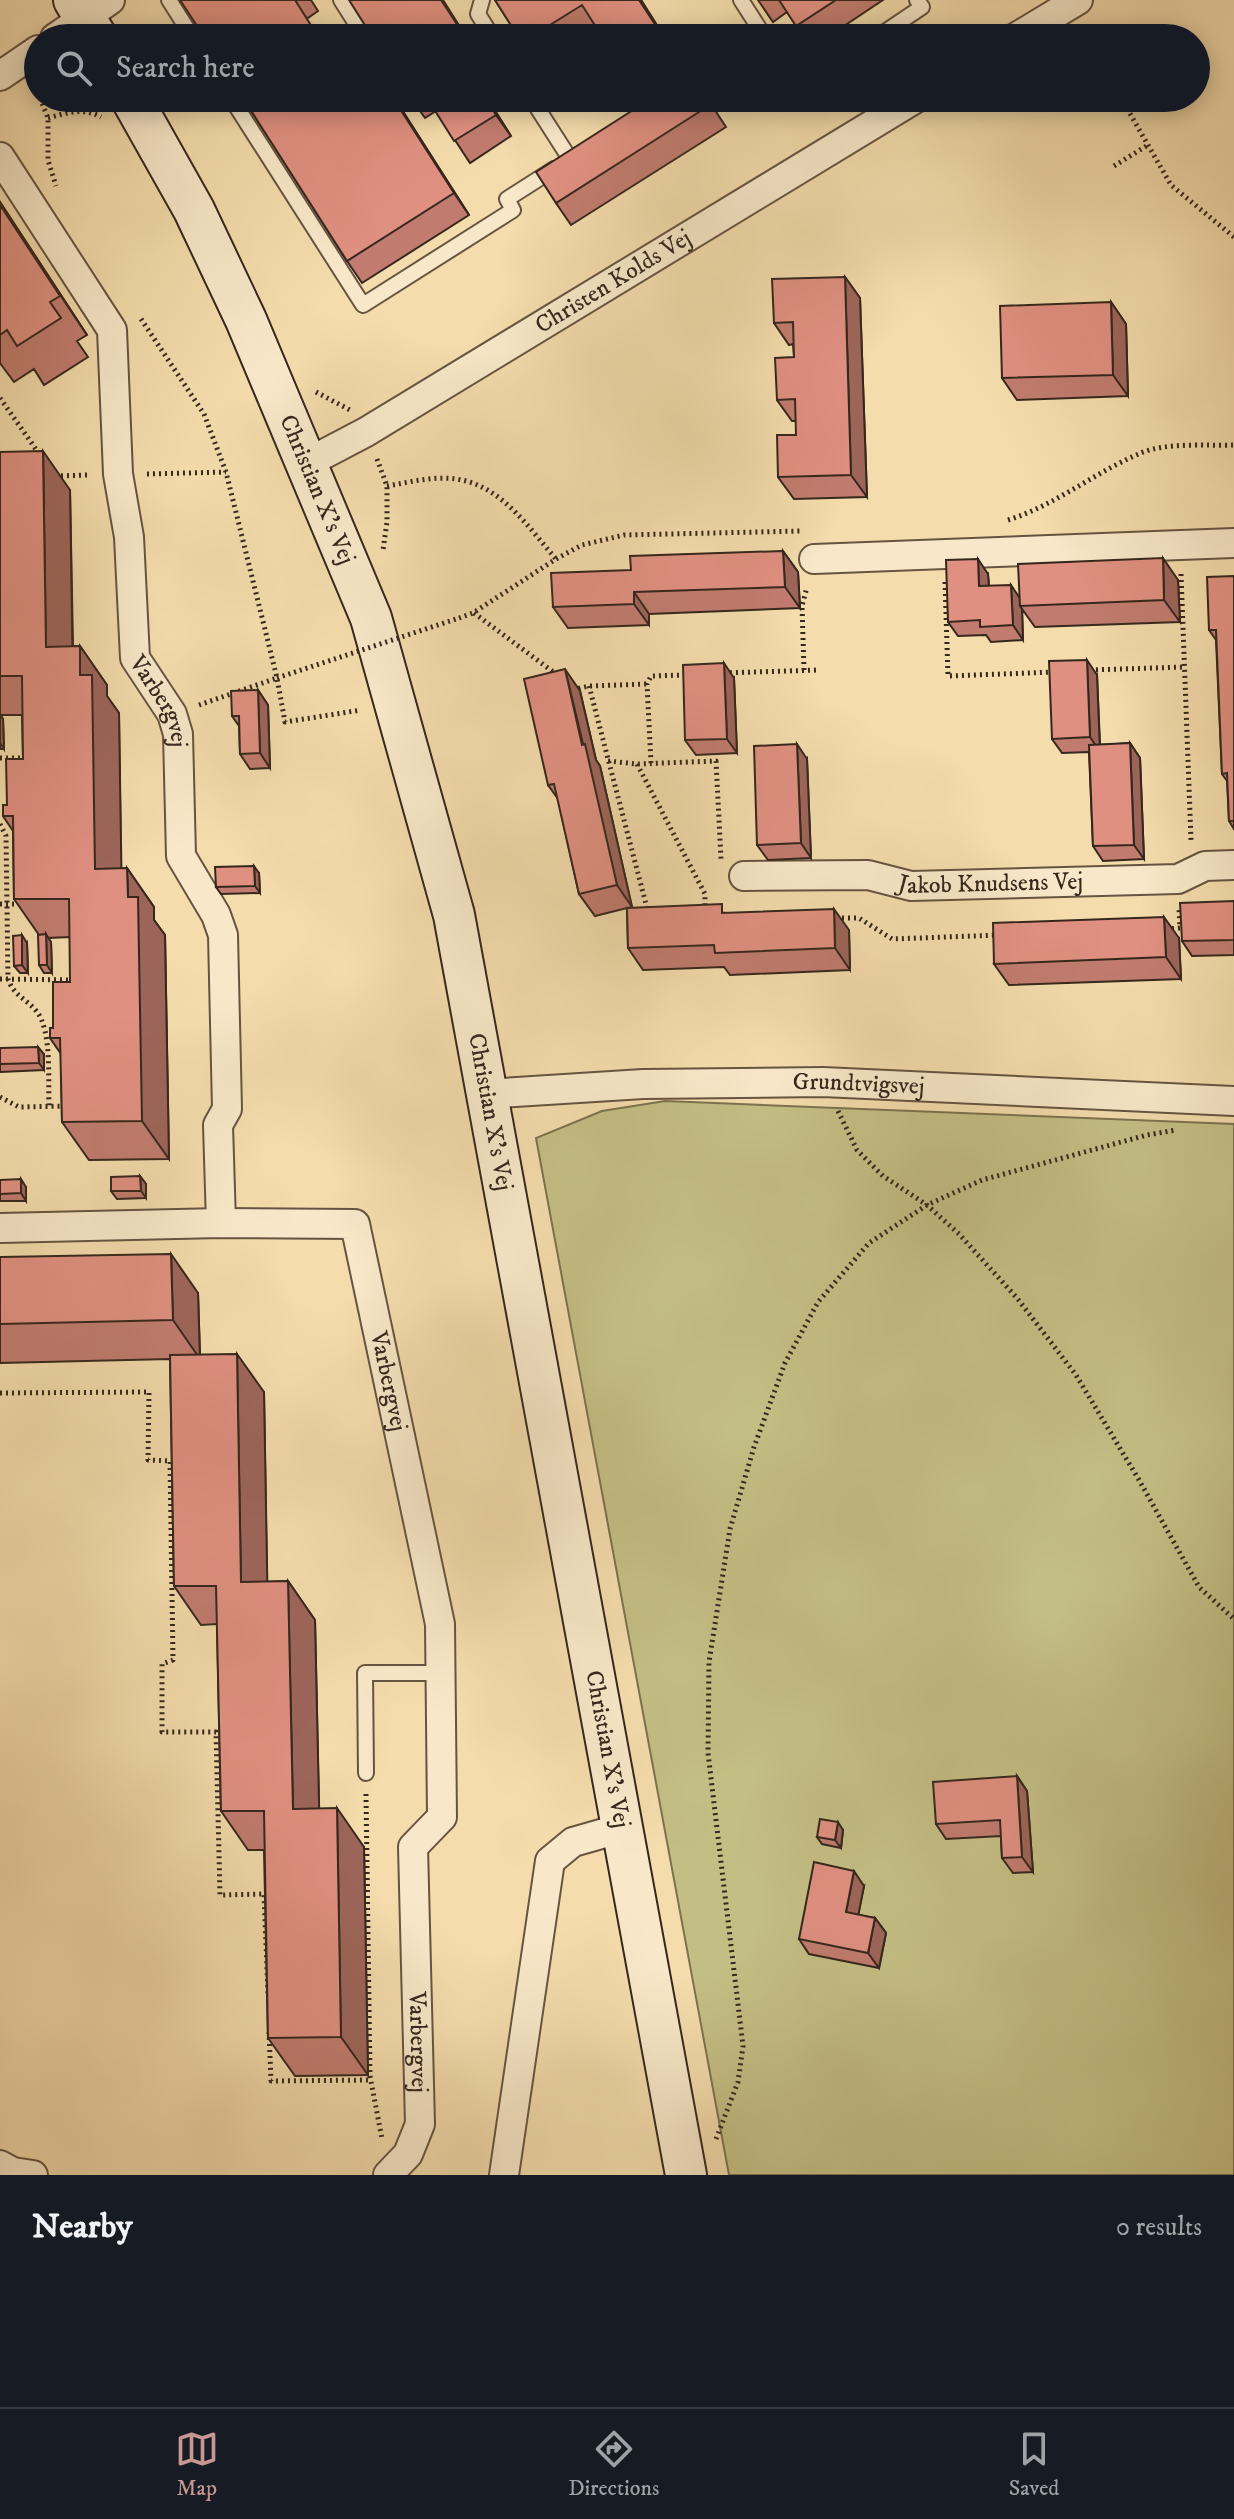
<!DOCTYPE html>
<style>
body{margin:0;font-family:"IM FELL DW Pica",serif;background:#242831;color:#f1f3f6}
.list{margin:0;padding:0;list-style:none}
h2{display:flex;justify-content:space-between;align-items:center;height:104px;margin:0;padding:0 32px;font-size:34px}
h2 small{font-size:26px;font-weight:400;color:#9ea1a6}
.icon{flex:none;width:44px;height:44px;fill:none;stroke:currentColor;stroke-width:2;stroke-linecap:round;stroke-linejoin:round}
.map{position:relative;flex:none;width:1234px;height:2175px;overflow:hidden}
.search{position:absolute;background:#171b24;box-shadow:0 4px 20px #0003;left:24px;right:24px;top:24px;height:88px;display:flex;align-items:center;gap:20px;box-sizing:border-box;padding:0 28px;border-radius:44px;color:#9ea1a6;font-size:30px}
.sheet{height:232px;background:#171b24}
nav{display:flex;justify-content:space-around;align-items:center;box-sizing:border-box;height:112px;border-top:2px solid #363941;background:#171b24;font-size:22px;color:#9ea1a6}
nav a{display:grid;justify-items:center;gap:4px}
nav .on{color:#c59692}
.map>svg:first-child{display:block}
.green{fill:#c3be84;stroke:#7c7250;stroke-width:2}
.lines{fill:none;stroke-linecap:round;stroke-linejoin:round}
.lane-casing{stroke:#665441;stroke-width:18}
.street-casing{stroke:#665441;stroke-width:32}
.secondary-casing{stroke:#36271d;stroke-width:44}
.path{stroke:#36271d;stroke-width:5;stroke-dasharray:2 4;stroke-linecap:butt}
.lane{stroke:#f8e8c9;stroke-width:14}
.street{stroke:#f8e8c9;stroke-width:28}
.secondary{stroke:#f8e8c9;stroke-width:40}
.path-bridge{stroke:#36271d;stroke-width:5;stroke-dasharray:2 4;stroke-linecap:butt}
.wall{fill:#c17c6f;stroke:#36271d;stroke-width:2}
.shaded-wall{fill:#9d655a;stroke:#36271d;stroke-width:2}
.building{fill:#e09081;stroke:#36271d;stroke-width:2}
.labels{text-anchor:middle;dominant-baseline:central;stroke-width:6;stroke-linejoin:round;paint-order:stroke}
.street-label{font-size:24px;fill:#36271d;stroke:#f8e8c9}
</style>
<div class="map">
<svg width="1234" height="2175" viewBox="0 0 1234 2175">
<rect width="100%" height="100%" fill="#f4dcac"/>
<filter id="stains"><feTurbulence type="fractalNoise" baseFrequency=".0025" numOctaves="4"/><feColorMatrix values="0 0 0 0 .2 0 0 0 0 .09 0 0 0 0 .02 0 0 0 .5 -.17"/></filter>
<radialGradient id="worn" r=".72"><stop offset=".6" stop-color="#630" stop-opacity="0"/><stop offset="1" stop-color="#630" stop-opacity=".3"/></radialGradient>
<path class="green" d="M665,1101l569,23v1051h-505l-193,-1037 66,-27z"/>
<g class="lines">
<g class="lane-casing">
<path id="lane" d="M169,0l24,38
M341,0l24,38
M482,0l-4,14 15,24
M741,0l23,36 -3,2
M876,38l46,-31 -5,-7
M231,98l132,207 150,-95 -6,-11 47,-30
M531,98l39,61
M366,1773l-1,-100h77"/>
</g>
<g class="street-casing">
<g id="street">
<path d="M55,38l55,-38"/>
<path d="M1015,38l63,-38"/>
<path d="M0,76l38,-26"/>
<path id="s1" d="M0,157l112,173 6,144 11,63 6,121 37,56 6,20 3,122 35,59 7,20 4,174 -9,16 3,98"/>
<path id="s2" d="M307,463l59,-31 550,-334"/>
<path d="M814,559l420,-16"/>
<path id="s3" d="M744,876l124,-1 43,11 267,-7 27,-13 29,-1"/>
<path id="s4" d="M485,1094l158,-10 180,-2 411,19"/>
<path id="s5" d="M0,1228l221,-5 134,1 85,400 2,193 -29,30 7,277 -12,30 -20,21"/>
<path d="M0,2165l13,7 20,3"/>
<path d="M504,2175l46,-314 23,-19 49,-14"/>
</g>
</g>
<g class="secondary-casing">
<g id="secondary">
<path d="M74,0l23,38"/>
<path id="s6" d="M131,98l63,112 52,110 125,298 83,297 232,1260"/>
</g>
</g>
<path class="path" d="M40,98l8,20v42l8,26
M1121,98l50,87 63,52
M48,118c18,-5 35,-11 53,-1
M1114,166l34,-21
M141,319l63,95 22,58 51,206 8,44 76,-12
M316,392l34,18
M0,398l40,57
M377,459l10,27v36l-4,28
M147,474l79,-2
M55,476l34,-1
M387,486c23,-4 46,-10 69,-7 45,6 72,48 100,80
M1008,520c48,-15 87,-48 133,-67 25,-11 66,-7 93,-8
M1181,574l10,266
M945,582l3,94 108,-4
M474,613l82,61
M459,618l14,-5 83,-54 26,-14 42,-10 178,-4
M804,670l-2,-64 5,-19
M1090,670l94,-3
M724,673l94,-3
M589,686l58,222 4,-1
M573,687l3,2 13,-3 58,-2
M199,705l78,-27
M0,758h27
M608,761l29,3 79,-3 5,98
M651,763l-4,-79 4,-8 35,-1
M637,764l68,130v11
M0,824l6,12 2,143c5,16 20,21 29,33 15,19 11,70 12,94
M0,904h23
M836,918h23l33,21 108,-4
M1166,929l14,-1 -1,-20
M0,979l73,1v4
M0,1097l19,10 49,-1
M838,1111l19,39 26,26 44,29 32,29 58,64 59,77 63,105 60,107 35,32
M0,1393l149,-1 -1,68 22,1 3,199 -11,4v68h54l4,163 44,-1 4,100
M366,1794l4,282 12,63
M269,2032l2,49 100,-1
M716,2139l22,-57 5,-36 -35,-293 1,-91 21,-133 24,-82 31,-84 33,-61 51,-59 58,-38 55,-25 165,-45 29,-5"/>
<use href="#lane" class="lane"/>
<use href="#street" class="street"/>
<use href="#secondary" class="secondary"/>
<path class="path-bridge" d="M277,678l182,-60"/>
</g>
<path class="wall" d="M180,0h131l7,11 -10,7z
M495,0h146l24,38h-62l-3,-5 -7,5h-74z
M758,0h125l-57,38h-21l-18,-26 -14,10z
M243,98h166l-10,7 70,110 -107,68 -15,-22z
M411,98h76l24,38 -41,27 -34,-52 -11,7z
M652,98h55l19,29 -155,98 -15,-22z
M0,202l87,133 -10,6 11,16 -44,28 -10,-16 -20,13 -14,-19z
M845,277l15,21 7,199 -73,2 -16,-22 18,-42v-14h-4l-15,-21 17,-43 -1,-13 -4,1 -15,-22z
M1111,302l15,22 2,72 -111,4 -15,-22z
M0,452l70,38 3,156h7l27,39v11l12,17 2,156 6,-1 27,39v13l11,15 4,224 -80,1 -27,-38 -1,-68 -11,-16 20,-56v-45l-22,1 3,4 1,31h-8l-5,-8v-30l-25,-36 -1,-68 -10,-15 20,-57 -1,-44h-22l3,4 1,30h-4z
M783,551l15,21 2,36 -151,6v11l-81,3 -15,-21 78,-37z
M988,574l1,12 30,11 159,-17 2,42 -145,5 -13,-18 1,31 -32,2 -5,-7 -28,1 -10,-14z
M1234,576v253l-5,-8 -2,-40 -5,-7 -6,-134 -7,-10z
M1097,675l3,70 30,-2 10,15 4,101 -41,2 -10,-15 -4,-94 -27,1 -10,-14z
M734,678l3,75 -41,2 -11,-15z
M258,690l10,15 2,63 -20,1 -10,-15 -1,-28 -7,-10z
M580,691l16,69 4,6 32,141 -4,1 100,5 121,17 1,40 -120,5 -6,-8 -81,3 -15,-22 -1,-40 -32,8 -16,-22 -21,-95 -10,-14z
M807,759l4,99 -43,2 -11,-15z
M259,873l1,20 -39,1 -5,-7z
M1234,901v54l-42,1 -10,-15z
M1179,938l2,41 -172,6 -15,-21z
M27,943l1,30h-8l-6,-7z
M0,1048l44,6v16l-44,2z
M140,1176l6,8v14l-29,1 -6,-8z
M0,1180l26,7v14h-26z
M0,1257l198,36 2,61 64,38 3,190 21,-1 27,39 4,188 45,39 4,228 -73,1 -27,-38 -4,-188h-16l-27,-39 -4,-187 -16,1 -27,-39 -4,-227 -170,4z
M1017,1776l10,15 6,81 -20,1 -11,-15 -1,-22 -55,3 -10,-15z
M843,1830l-2,18 -19,-4 -5,-7z
M864,1886l-6,29 17,3 11,15 -7,35 -70,-14 -10,-15z"/>
<path class="shaded-wall" d="M441,0h2l24,38h-1z
M639,0h2l24,38h-1z
M393,98h1l75,117 -15,-22z
M486,98h1l24,38 -15,-21z
M0,202l87,133 -87,-130z
M845,277l15,21 7,199 -16,-22z
M1111,302l15,22 2,72 -15,-21z
M43,451l27,39 3,195 -27,-38z
M783,551l15,21 2,36 -15,-21z
M1163,558l15,22 2,42 -16,-22z
M978,559l10,15 2,27 -11,-15z
M1011,585l10,15 -1,6 2,3 1,31 -10,-15z
M634,592l15,22v11l-15,-21z
M80,646l27,39v11l12,17 3,195 -27,-39 -15,-194z
M1087,660l10,15 3,77 -10,-15z
M724,663l10,15 3,75 -10,-14z
M565,669l15,22 16,69 4,6 32,141 -15,-22z
M258,690l10,15 2,63 -10,-15z
M0,714l3,5 1,30 -4,-6z
M1130,743l10,15 4,101 -10,-14z
M797,744l10,15 4,99 -10,-15z
M254,866l5,7 1,20 -5,-7z
M127,868l27,39v13l11,15 4,224 -27,-38 -14,-224z
M834,909l15,21 1,40 -15,-22z
M1164,917l15,21 2,41 -15,-22z
M46,934l5,8 1,31 -5,-8z
M22,935l5,8 1,30 -6,-8z
M38,1047l6,7v16l-5,-7z
M140,1176l6,8v14l-5,-7z
M21,1179l5,8v14l-5,-8z
M171,1254l27,39 2,66 -27,-39z
M237,1354l27,38 4,229 -27,-39z
M288,1581l27,39 5,227 -27,-38z
M1017,1776l10,15 6,81 -11,-15z
M337,1808l27,39 4,228 -27,-38z
M838,1822l5,8 -2,18 -6,-8z
M854,1871l10,15 -8,41 -10,-15z
M875,1918l11,15 -7,35 -11,-15z"/>
<path class="building" d="M180,0h115l24,38h-114z
M349,0h92l25,38h-93z
M495,0h144l23,35 -6,3h-53l-21,-33 -53,33h-10z
M779,0h57l-40,26z
M243,98h150l61,95 -107,68z
M427,98h59l10,17 -42,26z
M652,98h54l4,7 -154,98 -20,-31z
M0,205l60,91 -10,6 11,16 -44,28 -10,-16 -7,5z
M845,277l6,198 -73,2 -1,-42h19l-1,-36 -18,1 -2,-42 19,-1 -1,-35 -19,1 -2,-44z
M1111,302l2,73 -111,3 -2,-72z
M43,451l3,196 34,-1v29h12l3,194 32,-1 1,29h10l4,224 -80,1 -2,-84h-10v-10h3v-46h17l-1,-83h-55l-1,-83h-10v-11h4l-1,-46h17l-1,-83h-22v-224z
M783,551l2,36 -151,5v12l-81,3 -2,-34 80,-3 -1,-14z
M1163,558l1,42 -144,6 -2,-42z
M978,559l1,27 32,-1 2,40 -33,2v-7l-32,2 -2,-62z
M1234,576v245h-5l-2,-48 -5,1 -6,-144h-7l-2,-53z
M1087,660l3,77 -38,2 -3,-78z
M724,663l3,76 -42,1 -2,-75z
M565,669l17,76 3,-1 32,141 -38,9 -25,-110 -6,1 -24,-106z
M258,690l2,63 -20,1 -1,-38h-7l-1,-25z
M1130,743l4,102 -41,1 -4,-101z
M797,744l4,99 -44,2 -3,-99z
M254,866l1,20 -39,1 -1,-20z
M1234,901v39l-52,1 -2,-38z
M722,904v9l112,-4 1,39 -120,5 -1,-8 -86,3 -1,-40z
M1164,917l2,40 -172,7 -1,-41z
M46,934l1,31h-8l-1,-30z
M22,935v30l-8,1 -1,-30z
M38,1047l1,16 -39,1v-16z
M140,1176l1,15h-30v-14z
M21,1179v14l-21,1v-14z
M171,1254l2,66 -173,4v-67z
M237,1354l4,228 47,-1 5,228 44,-1 4,229 -73,1 -4,-227h-43l-5,-225h-42l-4,-231z
M1017,1776l5,81 -20,1 -2,-38 -64,4 -3,-42z
M820,1819l18,3 -3,18 -18,-3z
M814,1862l40,9 -8,41 29,6 -7,35 -69,-14z"/>
<g class="labels">
<g class="street-label">
<text stroke="none"><textPath href="#s2" startOffset="356">Christen Kolds Vej</textPath></text>
<text stroke="none"><textPath href="#s6" startOffset="434">Christian X's Vej</textPath></text>
<text stroke="none"><textPath href="#s1" startOffset="586">Varbergvej</textPath></text>
<text stroke="none"><textPath href="#s3" startOffset="248">Jakob Knudsens Vej</textPath></text>
<text stroke="none"><textPath href="#s4" startOffset="374">Grundtvigsvej</textPath></text>
<text stroke="none"><textPath href="#s6" startOffset="1082">Christian X's Vej</textPath></text>
<text stroke="none"><textPath href="#s5" startOffset="516">Varbergvej</textPath></text>
<text stroke="none"><textPath href="#s6" startOffset="1730">Christian X's Vej</textPath></text>
<text stroke="none"><textPath href="#s5" startOffset="1194">Varbergvej</textPath></text>
</g>
</g>
<rect width="100%" height="100%" filter="url(#stains)"/>
<rect width="100%" height="100%" fill="url(#worn)"/>
</svg>
<div class="search"><svg class="icon" aria-label="search" viewBox="0 0 24 24"><circle cx="10" cy="10" r="6"/><path d="M15 15l6 6"/></svg>Search here</div>
</div>
<section class="sheet">
<h2>Nearby<small>0 results</small></h2>
<ul class="list">
</ul>
</section>
<nav>
<a class="on"><svg class="icon" aria-label="map" viewBox="0 0 24 24"><path d="M3 6l6-2 6 2 6-2v14l-6 2-6-2-6 2zM9 4v14M15 6v14"/></svg>Map</a>
<a><svg class="icon" aria-label="directions" viewBox="0 0 24 24"><path d="M12 3l9 9-9 9-9-9zM9 14v-3h6M13 9l2 2-2 2"/></svg>Directions</a>
<a><svg class="icon" aria-label="saved" viewBox="0 0 24 24"><path d="M7 4h10v16l-5-4-5 4z"/></svg>Saved</a>
</nav>
